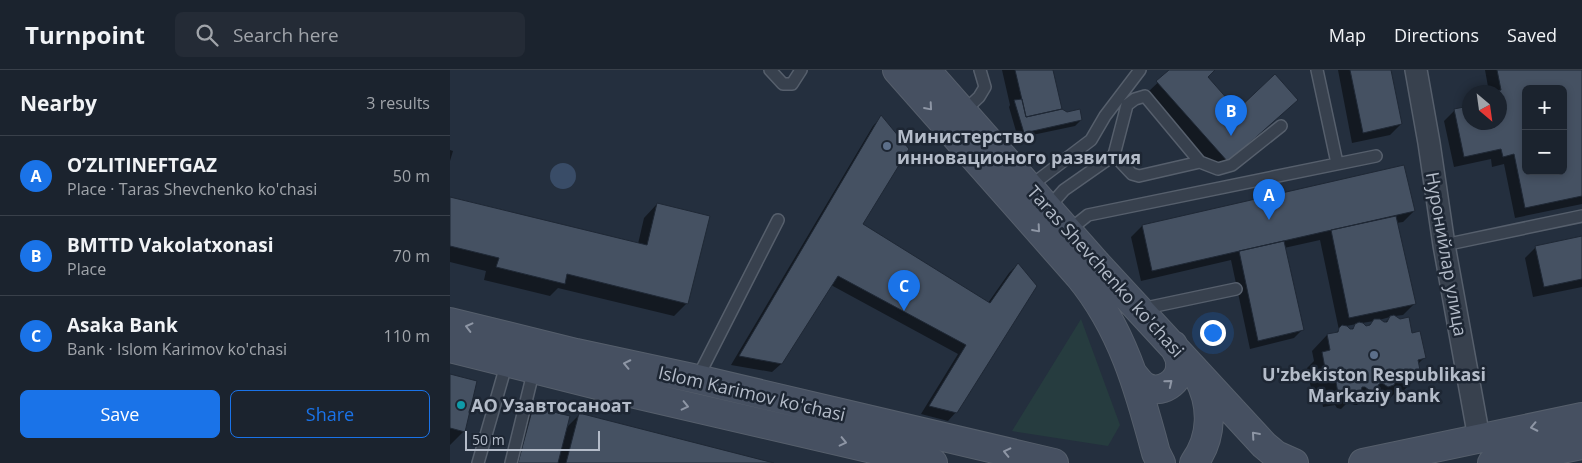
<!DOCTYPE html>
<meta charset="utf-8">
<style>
body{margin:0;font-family:"Open Sans",sans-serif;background:#242b36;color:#f1f3f6}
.controls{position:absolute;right:15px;top:15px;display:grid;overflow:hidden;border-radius:8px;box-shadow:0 2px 8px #0003}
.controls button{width:45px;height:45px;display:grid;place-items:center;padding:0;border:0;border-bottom:1px solid #39404a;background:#1b232e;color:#f1f3f6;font:25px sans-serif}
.compass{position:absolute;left:1012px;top:15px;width:45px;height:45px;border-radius:50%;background:#1b232e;box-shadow:0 2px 8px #0003;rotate:151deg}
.scale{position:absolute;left:15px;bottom:12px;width:135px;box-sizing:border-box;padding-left:5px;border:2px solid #b4bcc9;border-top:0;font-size:14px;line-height:18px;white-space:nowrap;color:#b4bcc9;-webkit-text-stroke:4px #1d2633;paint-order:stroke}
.you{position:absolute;left:762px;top:262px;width:18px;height:18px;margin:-12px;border:4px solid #fff;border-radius:50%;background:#1a73e8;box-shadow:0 0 0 8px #1a73e833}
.badge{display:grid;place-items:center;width:32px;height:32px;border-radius:50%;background:#1a73e8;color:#fff;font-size:16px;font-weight:700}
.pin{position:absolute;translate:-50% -41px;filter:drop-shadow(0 1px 2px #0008)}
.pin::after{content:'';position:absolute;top:26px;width:18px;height:15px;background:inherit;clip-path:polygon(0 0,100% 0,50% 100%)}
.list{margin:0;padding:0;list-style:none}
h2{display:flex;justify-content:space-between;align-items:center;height:65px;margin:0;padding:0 20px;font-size:21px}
h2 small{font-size:16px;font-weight:400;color:#a0a4aa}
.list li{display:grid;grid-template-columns:32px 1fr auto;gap:15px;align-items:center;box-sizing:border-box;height:80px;padding:0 20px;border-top:1px solid #39404a}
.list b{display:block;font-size:19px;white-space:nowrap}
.list p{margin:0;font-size:16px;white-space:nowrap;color:#a0a4aa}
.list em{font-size:16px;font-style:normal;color:#a0a4aa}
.actions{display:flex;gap:10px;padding:15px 20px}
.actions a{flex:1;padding:11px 0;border:1px solid #1a73e8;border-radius:8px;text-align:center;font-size:18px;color:#1a73e8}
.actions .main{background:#1a73e8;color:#fff}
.icon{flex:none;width:28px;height:28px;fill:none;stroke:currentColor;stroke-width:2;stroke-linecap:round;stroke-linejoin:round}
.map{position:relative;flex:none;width:1132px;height:393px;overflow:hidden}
header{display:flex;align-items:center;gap:30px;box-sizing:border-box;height:70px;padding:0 25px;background:#1b232e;border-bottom:1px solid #39404a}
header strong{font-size:24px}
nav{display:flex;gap:28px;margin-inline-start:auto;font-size:18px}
.search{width:350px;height:45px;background:#242b36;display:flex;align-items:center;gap:12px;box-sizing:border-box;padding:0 18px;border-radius:8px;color:#a0a4aa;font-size:19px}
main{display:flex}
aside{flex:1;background:#1b232e}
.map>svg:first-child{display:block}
.green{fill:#263c3f}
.water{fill:#394c67}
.shadow{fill:#0007;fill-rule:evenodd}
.building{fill:#455162;stroke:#1f2835;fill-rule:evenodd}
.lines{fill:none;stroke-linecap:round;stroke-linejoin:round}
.lane-casing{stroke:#565f6c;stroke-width:14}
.street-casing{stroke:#565f6c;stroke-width:24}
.secondary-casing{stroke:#565f6c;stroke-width:30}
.lane{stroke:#38414e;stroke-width:11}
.street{stroke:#38414e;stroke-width:21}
.secondary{stroke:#465061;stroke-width:28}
.oneway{stroke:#8e96a5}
.service-dot{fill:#5c6f8a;stroke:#1d2633;stroke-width:2}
.culture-dot{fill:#0f9aa8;stroke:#1d2633;stroke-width:2}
.labels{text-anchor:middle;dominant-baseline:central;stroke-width:5;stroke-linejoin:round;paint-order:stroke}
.poi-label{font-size:18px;font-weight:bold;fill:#b4bcc9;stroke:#1d2633;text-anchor:start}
.street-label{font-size:18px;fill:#b4bcc9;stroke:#1d2633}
</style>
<header>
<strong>Turnpoint</strong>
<div class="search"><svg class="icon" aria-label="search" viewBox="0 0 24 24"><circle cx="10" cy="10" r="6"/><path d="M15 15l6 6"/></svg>Search here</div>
<nav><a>Map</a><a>Directions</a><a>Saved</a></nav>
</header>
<main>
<aside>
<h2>Nearby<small>3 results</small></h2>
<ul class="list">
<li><span class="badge">A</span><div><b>O’ZLITINEFTGAZ</b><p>Place · Taras Shevchenko ko'chasi</p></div><em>50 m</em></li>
<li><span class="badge">B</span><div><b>BMTTD Vakolatxonasi</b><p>Place</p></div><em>70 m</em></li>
<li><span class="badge">C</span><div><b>Asaka Bank</b><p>Bank · Islom Karimov ko'chasi</p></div><em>110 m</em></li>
</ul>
<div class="actions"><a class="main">Save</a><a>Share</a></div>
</aside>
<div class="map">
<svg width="1132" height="393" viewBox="0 0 1132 393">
<rect width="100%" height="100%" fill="#242f3e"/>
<path class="green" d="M631,249l39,106 -12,21 -96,-15z"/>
<path class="water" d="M100 106a13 13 0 1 1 26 0a13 13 0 1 1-26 0Z"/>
<path class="shadow" d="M552,0h49l10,40 20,10 -6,6 -57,12 -9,-31 1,-2z
M721,0h43l-8,7 31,34 59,-11 -79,72 -70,-79z
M888,0h52l11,54 -11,11 -38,8z
M1035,0h97v134l-67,14 -11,-54 -12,3 -1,-8 -37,8 -10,-46 11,-11 14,-3v15h31v-30h-11zM1076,19h37v82h-37z
M431,47l-19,107 126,79 21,-30 9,-9 -62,148 -8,9 -27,-7 37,-60 -127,-69 -50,79 -9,8 -41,-7 142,-239z
M0,80l3,1 -3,10z
M954,97l10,44 -11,11 -7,1 18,81 -11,11 -8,1 16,18 14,23 -8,8 3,10 -16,15 -8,2 -6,6 -8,-3 -10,7 -6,-4 -9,7h-3l-5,-4 -8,8 -4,-1 -2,-3 -12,2 -3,-15 -8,1 -5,-25 7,-7 -2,-10 15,-16 8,-1 4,-4 -19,-90 -36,8 18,82 -8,8 -44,11 -19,-89 -90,21 -10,-44 11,-11zM940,247l-6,7 -5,-4zM924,251l-7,6 -5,-4zM907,254l-7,7 -4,-5z
M0,128l188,46 6,-26 13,-14 30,99 -13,13 -116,-28 -8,8 -66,-16 2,-9 -36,-9z
M1132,167v50l-49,10 -8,-39 11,-11z
M0,305l14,56 -14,14z
M83,338l33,20 13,-13 190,48h-257l12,-46z"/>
<path class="building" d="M565,0h38l9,39 -36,8z
M719,0h46l-7,7 29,33 38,-36 23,26 -70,62 -72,-81z
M900,0h41l11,54 -39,9z
M1047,0h85v126l-57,12 -11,-54 -11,3 -2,-8 -37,8 -10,-48 15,-3v16h31v-30h-9l10,-2zM1076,19h37v82h-37z
M572,29l4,18 36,-8 5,3 13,-3 2,11 -58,13 -10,-33z
M431,45l28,34 -46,75 127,79 28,-40 19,23 -80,127 -28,-7 37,-61 -128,-69 -56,88 -43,-8z
M954,95l11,46 -263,60 -10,-46z
M0,127l197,48 10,-42 53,13 -22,88 -121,-30 -2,10 -69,-17 3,-9 -49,-12z
M946,146l20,88 -67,14 -18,-88z
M1132,166v43l-38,8 -9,-41z
M834,171l20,89 -46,11 -19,-90z
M944,245l6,4 9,-2 3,16 8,-2 6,27 -8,2 3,15 -9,2 -6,6h-4l-3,-3 -3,1 -2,4 -6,2 -6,-4 -3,1 -2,4 -3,3 -5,-1 -4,-3h-3l-1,5 -4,2 -4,-1 -3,-3 -12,3 -3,-16 -8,2 -5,-27 8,-2 -3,-16 11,-2 1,-4 3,-3 5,1 3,3h3l2,-5 4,-2 4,1 3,3 4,-1 4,-6h6l4,3h3l3,-6z
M0,304l27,7 -12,51 -15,-4z
M83,337l37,9 -12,47h-40z
M129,343l195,50h-208z"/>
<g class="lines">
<g class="lane-casing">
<path id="lane" d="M320,0l13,14h9l9,-14
M867,0l20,93
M513,42l16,-15 6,-10 -5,-17
M664,85l18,19 7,2 61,-14 18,7 14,-4 49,-39
M579,117l62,-47 14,-24 35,-46
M598,138l16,-18 50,-35 13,-50 8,-6 10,-3 55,66
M618,161l20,-16 288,-59
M994,175l138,-29
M691,239l95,-20
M247,309l81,-159
M28,393l29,-101
M61,393l23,-94"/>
</g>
<g class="street-casing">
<path id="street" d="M966,0l13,73 15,102 35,193"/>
</g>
<g class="secondary-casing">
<path id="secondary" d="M447,0l182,206c43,52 60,113 77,177l5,10
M476,0l169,192 169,183 12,10 18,8
M0,252l126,31 121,26 357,84
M0,278l159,40 324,75
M683,304c3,4 7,9 11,12 16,10 38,-4 36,-23 0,-6 -4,-12 -7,-18
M744,393c19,-26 19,-58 4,-86
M913,393l219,-46
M1042,393l90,-18"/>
</g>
<use href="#lane" class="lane"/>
<use href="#street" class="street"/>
<use href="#secondary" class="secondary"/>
</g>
<defs><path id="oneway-chevron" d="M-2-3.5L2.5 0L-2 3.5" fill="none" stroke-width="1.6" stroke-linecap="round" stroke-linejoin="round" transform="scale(1.25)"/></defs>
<g class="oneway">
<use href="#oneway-chevron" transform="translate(479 37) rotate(49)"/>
<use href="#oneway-chevron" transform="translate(587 159) rotate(49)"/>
<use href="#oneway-chevron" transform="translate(19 257) rotate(-166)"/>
<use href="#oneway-chevron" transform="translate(177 294) rotate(-168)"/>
<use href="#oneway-chevron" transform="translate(719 313) rotate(-39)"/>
<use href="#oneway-chevron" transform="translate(235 336) rotate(13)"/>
<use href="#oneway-chevron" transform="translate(1084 357) rotate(168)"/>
<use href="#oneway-chevron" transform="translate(805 365) rotate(-131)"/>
<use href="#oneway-chevron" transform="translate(393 372) rotate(13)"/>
<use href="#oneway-chevron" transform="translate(557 382) rotate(-167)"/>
</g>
<g class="service-dot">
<circle cx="437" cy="76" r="5"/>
<circle cx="924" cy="285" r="5"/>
</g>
<circle class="culture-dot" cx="11" cy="335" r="5"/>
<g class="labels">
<g class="poi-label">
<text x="447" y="66">Министерство<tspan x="447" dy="21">инновационого развития</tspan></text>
<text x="924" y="304" text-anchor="middle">U'zbekiston Respublikasi<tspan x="924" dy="21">Markaziy bank</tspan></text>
<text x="21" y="335">АО Узавтосаноат</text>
</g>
<g class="street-label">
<text transform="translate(997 184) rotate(80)">Нуронийлар улица</text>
<text transform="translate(656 201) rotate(48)">Taras Shevchenko ko'chasi</text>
<text transform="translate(302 323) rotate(13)">Islom Karimov ko'chasi</text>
</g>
</g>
</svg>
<div class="controls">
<button>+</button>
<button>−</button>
</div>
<svg class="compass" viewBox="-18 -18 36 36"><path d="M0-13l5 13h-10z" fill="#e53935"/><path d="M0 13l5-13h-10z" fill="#a0a4aa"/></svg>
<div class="scale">50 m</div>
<div class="you"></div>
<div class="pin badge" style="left:819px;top:150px">A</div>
<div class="pin badge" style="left:781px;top:66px">B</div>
<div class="pin badge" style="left:454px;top:241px">C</div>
</div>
</main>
